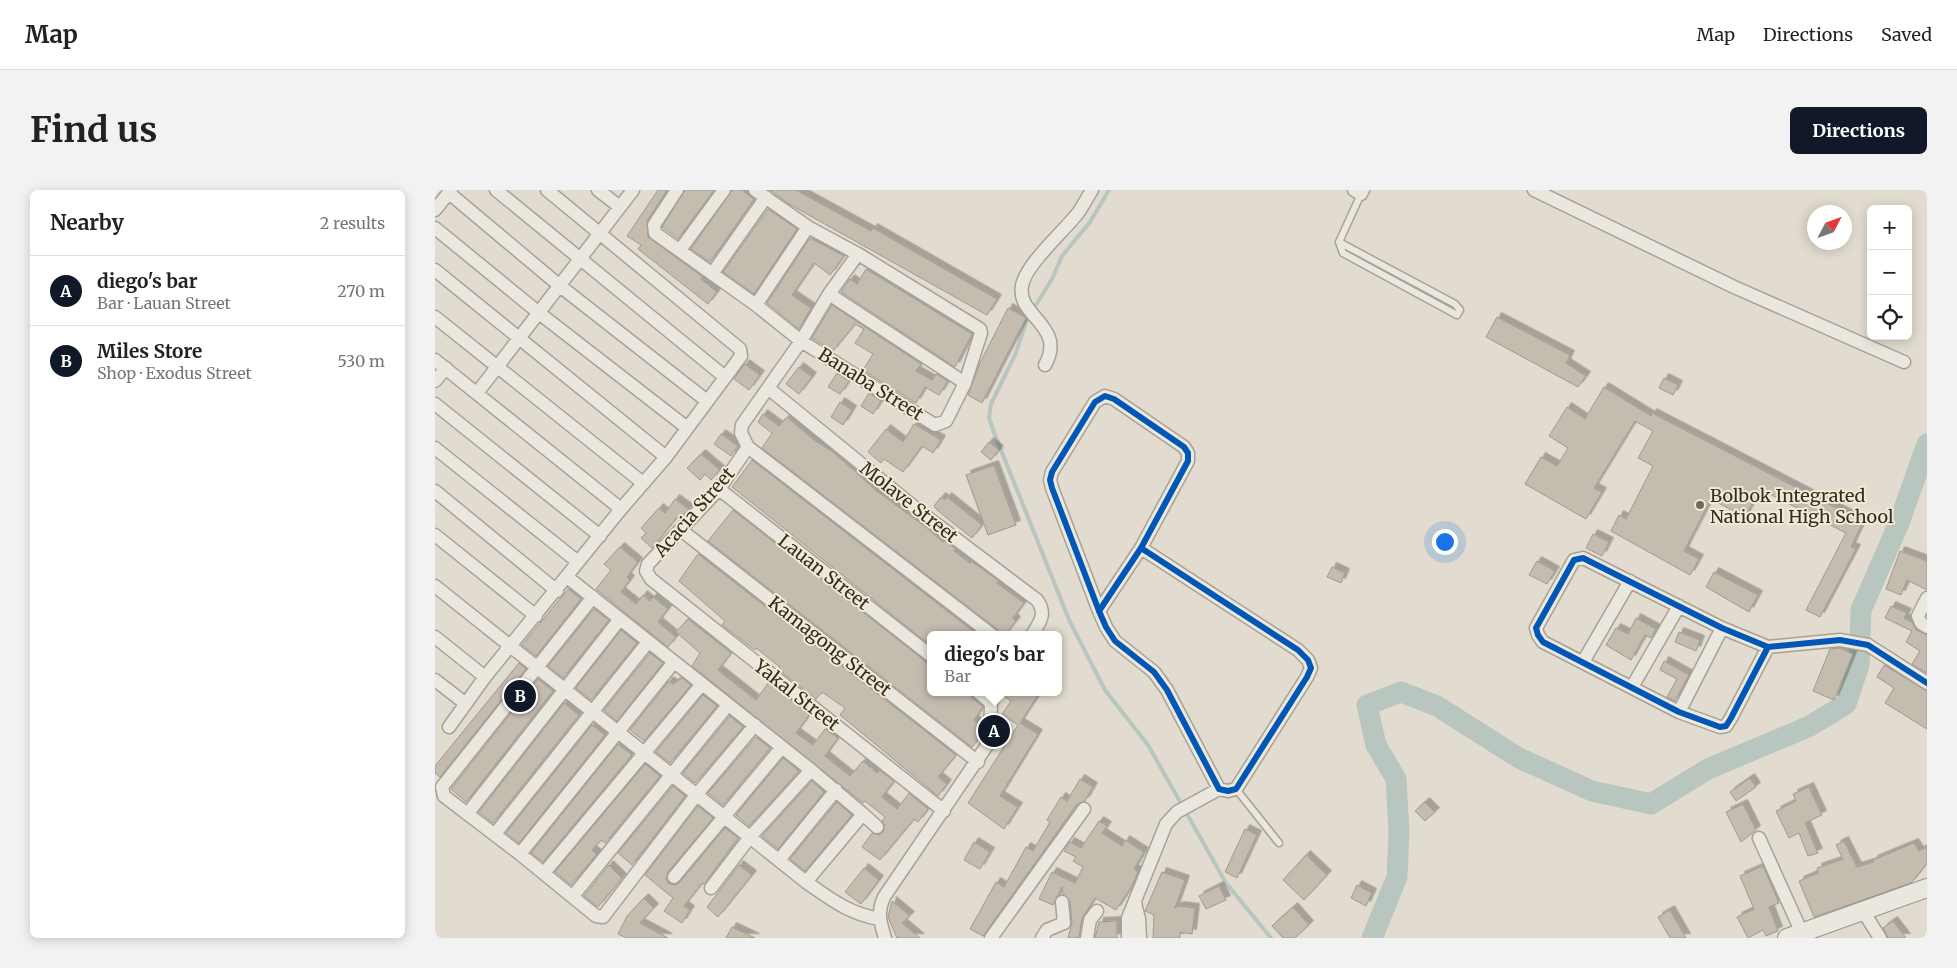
<!DOCTYPE html>
<meta charset="utf-8">
<style>
body{margin:0;font-family:Merriweather,serif;background:#f2f2f2;color:#222}
.controls{position:absolute;right:15px;top:15px;display:grid;overflow:hidden;border-radius:8px;box-shadow:0 2px 12px #0003}
.controls button{width:45px;height:45px;display:grid;place-items:center;padding:0;border:0;border-bottom:1px solid #e0e0e0;background:#fff;color:#222;font:25px sans-serif}
.compass{position:absolute;left:1372px;top:15px;width:45px;height:45px;border-radius:50%;background:#fff;box-shadow:0 2px 12px #0003;rotate:49deg}
.you{position:absolute;left:1009px;top:351px;width:18px;height:18px;margin:-12px;border:4px solid #fff;border-radius:50%;background:#1a73e8;box-shadow:0 0 0 8px #1a73e833}
.badge{display:grid;place-items:center;width:32px;height:32px;border-radius:50%;background:#111827;color:#fff;font-size:16px;font-weight:700}
.pin{position:absolute;translate:-50% -50%;border:2px solid #fff;box-shadow:0 1px 5px #0006}
.popup{position:absolute;left:492px;top:441px;width:135px;height:65px;box-sizing:border-box;display:grid;place-content:center;border-radius:8px;background:#fff;filter:drop-shadow(0 1px 4px #0005);font-size:16px;white-space:nowrap;color:#767676}
.popup b{font-size:19px;color:#222}
.popup::after{content:'';position:absolute;left:50%;top:100%;margin-left:-10px;border:10px solid transparent;border-top-color:#fff}
.list{margin:0;padding:0;list-style:none}
h2{display:flex;justify-content:space-between;align-items:center;height:65px;margin:0;padding:0 20px;font-size:21px}
h2 small{font-size:16px;font-weight:400;color:#767676}
.list li{display:grid;grid-template-columns:32px 1fr auto;gap:15px;align-items:center;box-sizing:border-box;height:70px;padding:0 20px;border-top:1px solid #e0e0e0}
.list b{display:block;font-size:19px;white-space:nowrap}
.list p{margin:0;font-size:16px;white-space:nowrap;color:#767676}
.list em{font-size:16px;font-style:normal;color:#767676}
.icon{flex:none;width:28px;height:28px;fill:none;stroke:currentColor;stroke-width:2;stroke-linecap:round;stroke-linejoin:round}
.map{position:relative;flex:none;width:1492px;height:748px;overflow:hidden;border-radius:8px}
header{display:flex;align-items:center;gap:30px;box-sizing:border-box;height:70px;padding:0 25px;background:#fff;border-bottom:1px solid #e0e0e0}
header strong{font-size:24px}
nav{display:flex;gap:28px;margin-inline-start:auto;font-size:18px}
.intro{display:flex;align-items:center;justify-content:space-between;box-sizing:border-box;height:120px;padding:0 30px}
h1{margin:0;font-size:35px}
.button{padding:12px 22px;border-radius:8px;background:#111827;color:#fff;font-size:18px;font-weight:700}
main{display:flex;gap:30px;padding:0 30px}
aside{flex:1;background:#fff;border-radius:8px;box-shadow:0 2px 12px #0003}
.map>svg:first-child{display:block}
.lines{fill:none;stroke-linecap:round;stroke-linejoin:round}
.stream{stroke:#b8c6bf;stroke-width:4}
.river{stroke:#b8c6bf;stroke-width:21}
.building{fill:#c5bcb0;stroke:#a1998e;filter:url(#shadow)}
.service-casing{stroke:#a7a197;stroke-width:9}
.minor-casing{stroke:#a7a197;stroke-width:15}
.secondary-casing{stroke:#969187;stroke-width:20}
.service{stroke:#eae7df;stroke-width:6}
.minor{stroke:#eae7df;stroke-width:12}
.secondary{stroke:#eae7df;stroke-width:18}
.cycleway-casing{stroke:#f1ead5;stroke-width:9}
.cycleway{stroke:#0057b8;stroke-width:6}
.poi-dot{fill:#71695d;stroke:#f1ead5;stroke-width:2}
.labels{text-anchor:middle;dominant-baseline:central;stroke-width:4;stroke-linejoin:round;paint-order:stroke}
.street-label{font-size:18px;fill:#352b20;stroke:#f1ead5}
.poi-label{font-size:18px;fill:#352b20;stroke:#f1ead5;text-anchor:start}
</style>
<header>
<strong>Map</strong>
<nav><a>Map</a><a>Directions</a><a>Saved</a></nav>
</header>
<div class="intro"><h1>Find us</h1><a class="button">Directions</a></div>
<main>
<aside>
<h2>Nearby<small>2 results</small></h2>
<ul class="list">
<li><span class="badge">A</span><div><b>diego's bar</b><p>Bar · Lauan Street</p></div><em>270 m</em></li>
<li><span class="badge">B</span><div><b>Miles Store</b><p>Shop · Exodus Street</p></div><em>530 m</em></li>
</ul>
</aside>
<div class="map">
<svg width="1492" height="748" viewBox="0 0 1492 748">
<defs>
<filter id="shadow"><feDropShadow dx="4.5" dy="-4.5" stdDeviation="0" flood-color="#0004"/></filter>
</defs>
<rect width="100%" height="100%" fill="#e1dccf"/>
<g class="lines">
<path class="stream" d="M599,118l18,-29 10,-23 28,-34 19,-32
M594,124l-14,41 -24,49 -2,14 6,17 75,187 35,68 43,55 78,138 45,55"/>
<path class="river" d="M937,748l25,-61 2,-45 -3,-53 -20,-34 -9,-40 34,-13 36,14 82,52 73,33 59,13 57,-35 102,-43 36,-22 13,-39 2,-55 38,-87 28,-79"/>
</g>
<path class="building" d="M223,0h9l-20,31 1,16 55,40 -2,2 16,13 -9,12 -70,-55 3,-4 -14,-9z
M250,0h29l-36,49 -16,-12z
M297,0h10l12,9 -44,63 -19,-13z
M335,0h26l75,41 2,-3 124,71 -10,16 -198,-111z
M333,19l29,20 -43,65 -31,-22z
M375,48l34,18 -14,19 -16,-12 -22,32 19,13 -12,21 -32,-26z
M431,79l106,65 -17,33 -114,-75 9,-13 7,5z
M397,115l89,59 -5,7 16,9 4,-6 12,7 -9,14 -14,-8 -9,16 -53,-33 10,-16 -18,-11 9,-14 -9,-5 -22,27 -21,-13z
M573,118l18,10 -44,85 -14,-8 12,-32z
M1062,127l73,38 -4,8 20,13 -8,11 -92,-50z
M310,174l15,11 -11,15 -15,-11z
M364,177l13,10 -13,17 -13,-10z
M402,183l12,8 -9,13 -12,-7z
M1229,188l14,7 -5,10 -14,-7z
M1169,197l47,29 1,-3 211,109 -12,25 5,2 -36,68 -14,-7 40,-77 -86,-44 -15,28 -34,-18 -27,52 15,8 -9,16 -79,-44 8,-16 7,4 27,-53 -15,-8 15,-27 -18,-10 -41,67 8,4 -16,27 -61,-35 16,-27 16,9 11,-18 -19,-12 18,-29 18,12z
M434,203l12,8 -8,13 -12,-8z
M405,212l12,8 -9,15 -12,-8z
M328,224l16,12 8,-9 27,23 19,12 45,40 48,35 17,15 1,-2 12,9 -2,2 16,12 1,-2 28,20 -2,2 27,20 -11,15 3,3 -11,14h-5l-3,-6 -235,-181 10,-15 -14,-11z
M479,234l27,16 -8,13 -11,-7 -19,26 -19,-13 -3,4 -13,-11 18,-23 17,13z
M286,244l17,12 -7,10 -17,-12z
M554,252l10,8 -8,10 -10,-8z
M266,264l19,16 -9,10 -6,-6 -5,6 -13,-12z
M317,270l226,175h-48v10l-198,-158z
M559,275l22,60 -28,10 -22,-60z
M506,307l4,3 2,-3 35,28 -10,13 -35,-28 -3,-4z
M240,309l14,10 -9,9 -2,-2 -26,32 -11,-10 5,-5 -5,-5 18,-20 6,5z
M298,320l192,151 5,2v29h40l2,6 11,9 -9,13 8,7v8l-10,12 -264,-206z
M1158,344l16,8 -7,14 -16,-8z
M185,357l18,15 -11,15 3,3 -9,12 15,12 7,-9 7,6 3,-4 15,12 -10,13 18,15 -8,10 -72,-58 15,-19 -7,-6z
M1465,361l27,10v29l-20,-10 -6,15 -15,-6z
M263,364l258,201 -18,22 9,7 -9,12 -98,-81 5,-7 -23,-16 -6,7 -38,-30 2,-2 -24,-19 -1,2 -33,-25 3,-4 -46,-40z
M1102,371l18,10 -8,13 -18,-9z
M897,377l13,6 -4,10 -14,-6z
M1279,382l44,23 -9,17 -43,-25z
M133,399l13,10 -45,57 -14,-11z
M1456,416l16,7 -3,5 8,4 4,8 11,5v38l-15,-9 8,-13 -14,-9 6,-11 -27,-13z
M159,419l15,11 -46,58 -15,-12z
M1201,428l20,11 -5,9 -6,-3 -14,25 -25,-15 10,-17 12,6z
M253,429l43,34 -13,17 38,30 13,-18 40,33 -13,18 17,12 12,-16 13,9 -13,18 25,20 13,-15 14,12 2,-3 15,11 -12,16 15,12 12,-16 19,16 -10,13 -4,-3 -34,41 -18,-13 10,-14 7,2 4,-3 2,-7 -3,-4 3,-4 -20,-16 -2,2 -171,-137 8,-13 -24,-21z
M186,440l16,13 -46,57 -15,-12z
M1244,442l21,8 -4,11 -21,-9z
M1405,458l13,6 -19,46 -21,-9 17,-42z
M215,463l13,10 -46,58 -13,-11z
M1229,471l25,14 -14,26 -8,-4 10,-18 -17,-9z
M84,473l7,6 -86,108 -5,-4v-7z
M1449,475l43,26v38l-42,-26 9,-15 -17,-11z
M247,488l9,7 -47,56 -14,-11 39,-49 4,3z
M103,489l15,12 -87,111 -15,-13z
M570,502h35l-20,31 18,11 -38,62 18,11 -14,22 -36,-26 50,-78 -16,-11 9,-13 -7,-5z
M268,505l14,11 -47,57 -14,-11z
M129,513l15,12 -86,108 -14,-11z
M295,526l13,11 -48,56 -12,-10z
M157,535l13,10 -86,108 -13,-10z
M321,547l14,11 -47,57 -15,-12z
M183,554l14,11 -89,107 -12,-9z
M348,568l16,13 -50,55 -13,-11z
M210,574l15,12 -55,67 -4,-3 -9,10 5,4 -26,31 -16,-13z
M1315,588l6,9 -20,14 -6,-9z
M645,589l13,8 -8,14 -8,3 -94,132 -13,-7 26,-47 8,5 22,-40 7,4 17,-29 -3,-2 14,-23 6,4z
M377,591l12,11 -46,57 -16,-13z
M238,596l12,10 -53,69 -14,-12z
M1374,597l13,28 -17,8 13,30 -10,3 -9,-23 -10,5 -13,-27 20,-10 -3,-7z
M402,612l15,13 -47,56 -15,-12z
M990,612l10,10 -10,9 -10,-10z
M1308,614l13,26 -15,12 -15,-30z
M263,616l15,12 -45,54 -2,7 3,5 7,1 4,-3 45,-54 13,10 -34,46 -2,-1 -18,23 6,4 -8,13 -18,-12 9,-13 -28,-23z
M664,631l8,5 -5,7 20,13 3,-6 19,12 -10,17 4,3 -6,14 -16,24 -21,-12 -13,20 -3,20h-11l4,-15 -2,-22 -7,-7 -1,-7 -9,18 -14,-6 13,-27 23,11 8,-16 -10,-6 3,-4 -12,-6 6,-9 11,6z
M810,639l12,6 -20,43 -12,-6z
M1409,651l13,26 16,-5v-2l41,-17 5,8 8,-4v16l-16,20 -97,34 -15,-36 19,-8 -1,-5 26,-9 -7,-14z
M539,652l16,10 -10,17 -16,-9z
M871,665l21,20 -23,25 -21,-20z
M174,675l13,13 -24,29 -14,-11z
M304,675l13,10 -34,42 -11,-10z
M1328,676l16,37 -10,4 9,24 -12,5 -3,-6 -15,8 -11,-21 17,-8 -14,-33z
M429,678l15,12 -18,24 -16,-12z
M727,682l23,8 -10,28 4,-2 16,2 -3,26 -12,-2v6h-27l1,-23 -9,-4z
M922,695l15,8 -6,13 -15,-8z
M784,696l7,14 -20,9 -7,-13z
M209,708l10,10 -14,15 28,15h-41l-9,-4 9,-18z
M457,711l18,15 -8,7 18,15h-23l-9,-21z
M858,717l16,18 -14,13h-12l-11,-12z
M1235,720l16,28h-16l-12,-21z
M682,731v17h-22l4,-16z
M1458,731l13,17h-18l-5,-10z
M297,737l23,11h-29z"/>
<g class="lines">
<g class="service-casing">
<path id="service" d="M904,52l116,62 5,6 -3,5 -114,-62 -4,-11 22,-48
M801,599l43,54"/>
</g>
<g class="minor-casing">
<path id="minor" d="M61,0l229,187
M163,0l22,17
M242,0l-23,35 1,8 101,72 45,36 134,84 11,-4 19,-38 16,-50 -1,-4 -122,-75 -50,-27 -53,-37
M919,0l7,4 2,-4
M1099,0l200,97 170,75
M14,3l111,93 147,115
M0,20l16,-20
M0,38l104,85 147,114
M245,60l44,-60
M423,64l-29,40 -28,47 -59,84 -1,8 7,14 244,188
M0,80l231,187
M277,84l54,-77
M394,104l136,89
M321,115l52,-78
M0,127l208,166
M0,170l186,149
M610,175c22,-39 -29,-49 -23,-79 3,-21 42,-55 56,-73 5,-7 9,-15 14,-23
M0,191l11,-13
M333,198l151,123 118,89c10,14 3,22 -5,35
M42,203l156,-203
M0,214l165,132
M313,257l-29,42 -71,75 -2,7 5,8 293,232
M0,258l143,114
M284,299l211,166
M0,301l122,100
M246,340l297,232
M0,345l101,81
M132,387l244,193 52,44 -57,68
M0,396l371,296c26,18 42,31 73,37
M158,407l-151,190 2,9 76,58 76,62 7,1 94,-123 58,-69
M1492,408l-9,18 3,7 6,4
M664,421l42,-63 47,-87v-8l-4,-6 -70,-48 -9,-3 -10,6 -43,70 -2,8 2,8 47,123 7,16 9,14 39,31 13,18 52,99 9,2 8,-2 71,-112 4,-9 -3,-8 -10,-10 -157,-102
M0,447l50,40
M1333,457l-37,71 -5,8 -6,1 -41,-15 -136,-70 -5,-7 -2,-7 38,-68 9,-2 139,70 46,19 72,-7 28,5 59,38
M1148,472l47,-81
M0,490l31,24
M1197,497l47,-81
M543,502l13,11
M1244,522l43,-84
M14,537l36,-50 136,-168 45,-52 75,-101 -1,-7 -193,-159
M33,623l152,-194
M428,624l14,13
M60,644l153,-192
M1324,648l43,95
M85,664l154,-192
M344,670l57,-70
M109,683l158,-189
M239,687l108,-130
M276,698l39,-51 61,-67
M138,706l155,-191
M700,713l4,16 1,19
M1428,721l17,27
M450,748c-5,-16 -8,-26 -1,-41l106,-156 1,-38 6,-11
M556,748l93,-129
M607,748l5,-8 17,-7 -2,-21
M652,748l3,-18 7,-9
M693,748v-20l38,-94 11,-12 42,-23"/>
</g>
<g class="secondary-casing">
<path id="secondary" d="M1352,748l140,-50"/>
</g>
<use href="#service" class="service"/>
<use href="#minor" class="minor"/>
<use href="#secondary" class="secondary"/>
<g class="cycleway-casing">
<path id="cycleway" d="M664,421l42,-63 47,-87v-8l-4,-6 -70,-48 -9,-3 -10,6 -43,70 -2,8 2,8 47,123 7,16 9,14 39,31 13,18 52,99 9,2 8,-2 71,-112 4,-9 -3,-8 -10,-10 -157,-102
M1333,457l-37,71 -5,8 -6,1 -41,-15 -136,-70 -5,-7 -2,-7 38,-68 9,-2 139,70 46,19 72,-7 28,5 59,38"/>
</g>
<use href="#cycleway" class="cycleway"/>
</g>
<circle class="poi-dot" cx="1265" cy="315" r="5"/>
<g class="labels">
<g class="street-label">
<text transform="translate(436 194) rotate(32)">Banaba Street</text>
<text transform="translate(474 312) rotate(38)">Molave Street</text>
<text transform="translate(259 322) rotate(-49)">Acacia Street</text>
<text transform="translate(389 382) rotate(38)">Lauan Street</text>
<text transform="translate(395 456) rotate(38)">Kamagong Street</text>
<text transform="translate(362 505) rotate(38)">Yakal Street</text>
</g>
<g class="poi-label">
<text x="1275" y="305">Bolbok Integrated<tspan x="1275" dy="21">National High School</tspan></text>
</g>
</g>
</svg>
<div class="controls">
<button>+</button>
<button>−</button>
<button><svg class="icon" aria-label="locate" viewBox="0 0 24 24"><circle cx="12" cy="12" r="6"/><path d="M12 2v4M12 18v4M2 12h4M18 12h4"/></svg></button>
</div>
<svg class="compass" viewBox="-18 -18 36 36"><path d="M0-13l5 13h-10z" fill="#e53935"/><path d="M0 13l5-13h-10z" fill="#767676"/></svg>
<div class="you"></div>
<div class="pin badge" style="left:559px;top:541px">A</div>
<div class="popup"><b>diego's bar</b>Bar</div>
<div class="pin badge" style="left:85px;top:506px">B</div>
</div>
</main>
